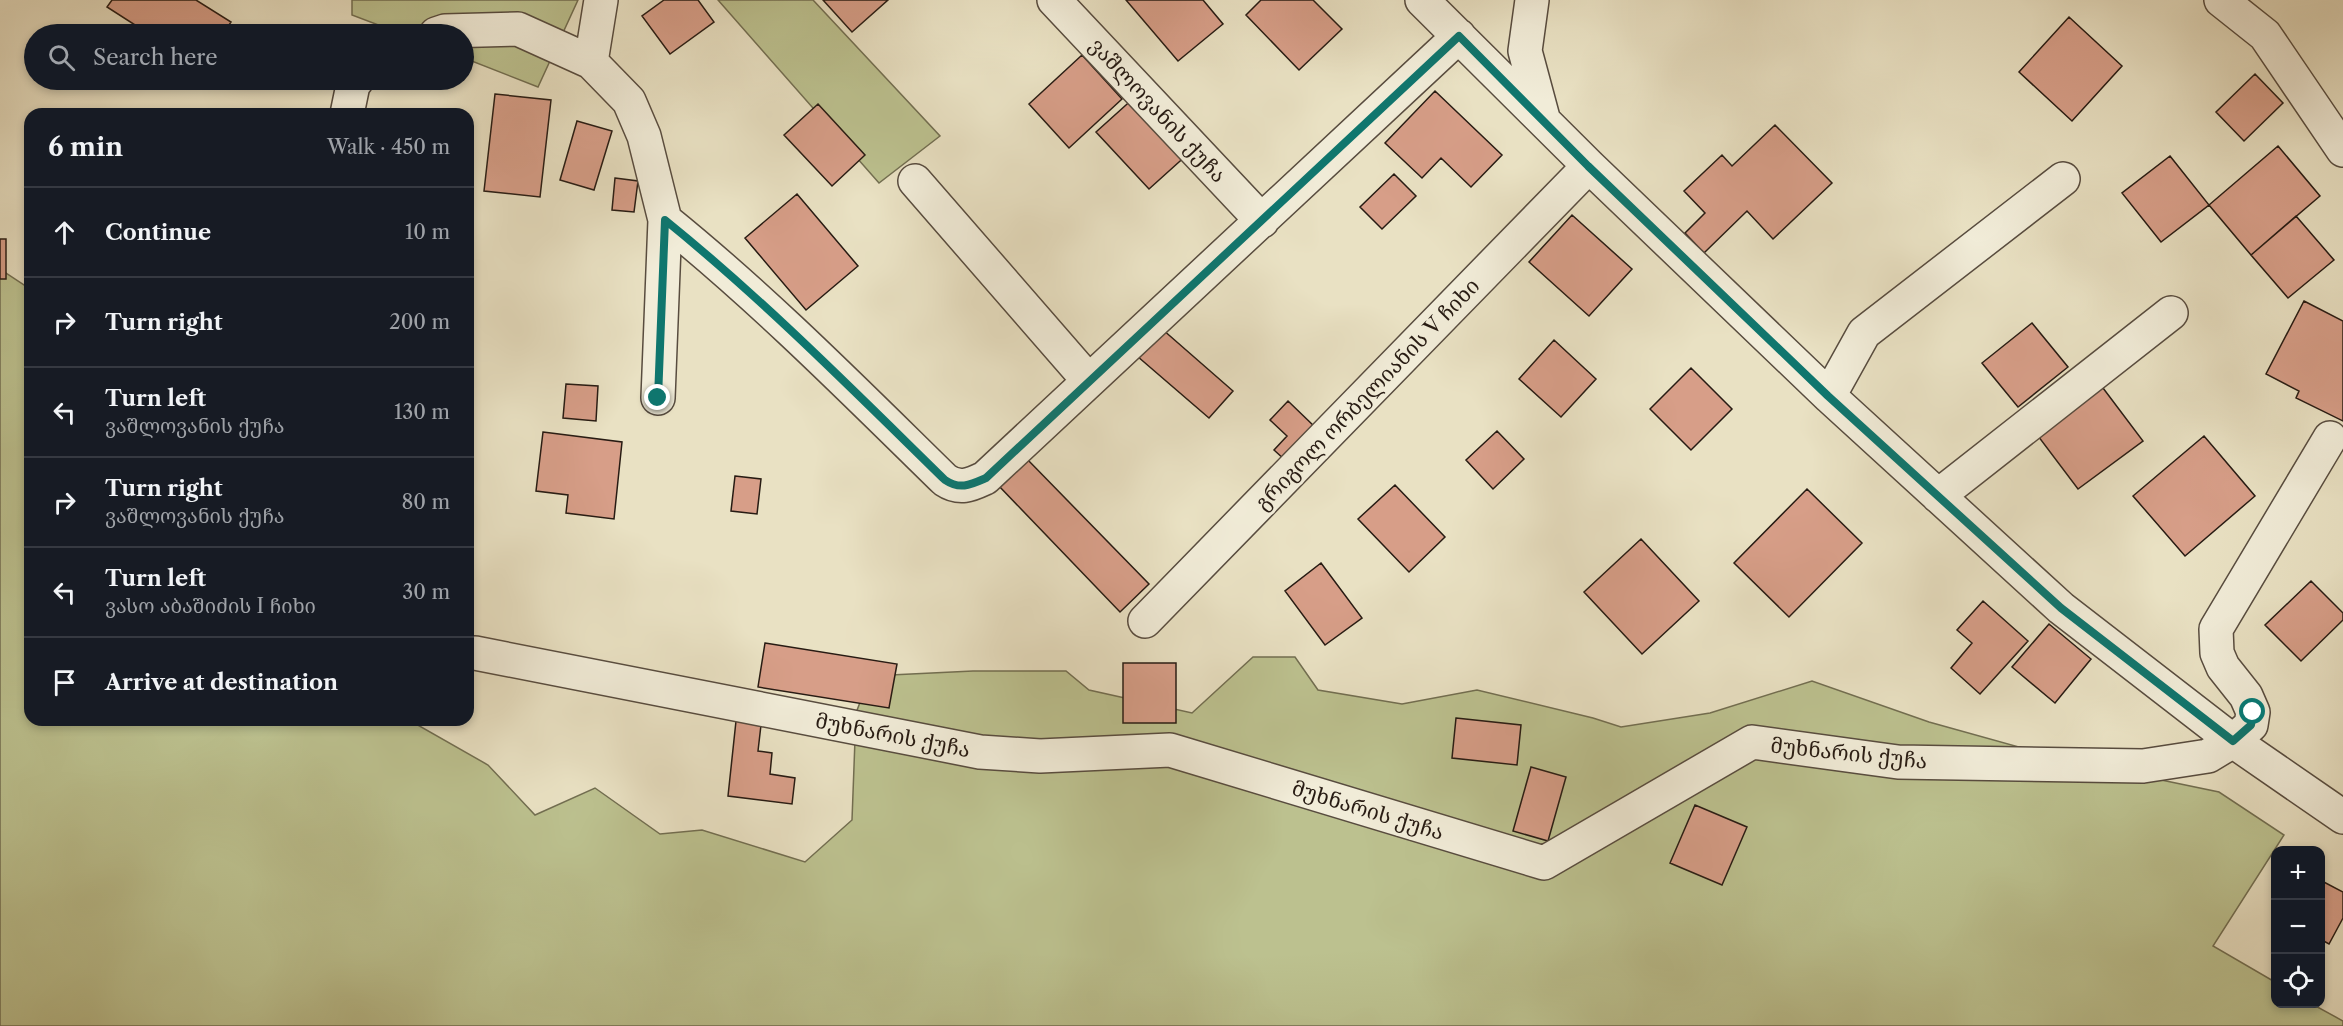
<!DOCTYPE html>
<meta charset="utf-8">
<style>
body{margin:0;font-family:"Libre Caslon Text","Noto Serif Georgian",serif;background:#20242c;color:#f1f3f6}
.controls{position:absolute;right:18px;bottom:18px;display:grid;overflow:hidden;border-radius:12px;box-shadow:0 3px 9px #0003}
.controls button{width:54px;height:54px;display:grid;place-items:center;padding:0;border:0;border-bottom:2px solid #363941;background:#171b24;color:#f1f3f6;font:30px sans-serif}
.stop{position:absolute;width:18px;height:18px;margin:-14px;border:4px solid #0f766e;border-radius:50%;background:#fff}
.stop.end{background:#0f766e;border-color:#fff;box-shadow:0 2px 6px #0008}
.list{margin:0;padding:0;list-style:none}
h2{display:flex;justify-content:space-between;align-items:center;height:78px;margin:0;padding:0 24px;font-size:26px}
h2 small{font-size:20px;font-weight:400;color:#9ea1a6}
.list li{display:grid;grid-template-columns:39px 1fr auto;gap:18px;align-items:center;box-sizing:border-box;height:90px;padding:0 24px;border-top:2px solid #363941}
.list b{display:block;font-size:22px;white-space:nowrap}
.list p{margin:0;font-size:20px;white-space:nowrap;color:#9ea1a6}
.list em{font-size:20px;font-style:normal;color:#9ea1a6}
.icon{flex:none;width:33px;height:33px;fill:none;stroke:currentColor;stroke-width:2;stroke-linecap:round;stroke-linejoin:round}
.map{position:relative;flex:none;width:2343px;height:1026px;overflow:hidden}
.search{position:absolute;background:#171b24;box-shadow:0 3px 9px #0003;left:24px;top:24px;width:450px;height:66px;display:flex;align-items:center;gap:15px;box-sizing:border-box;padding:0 21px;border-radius:33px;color:#9ea1a6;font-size:22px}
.panel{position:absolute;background:#171b24;box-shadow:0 3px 9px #0003;left:24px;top:108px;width:450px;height:618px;border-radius:18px}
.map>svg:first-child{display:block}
.green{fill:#bcc18f;stroke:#726e51;stroke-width:1.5}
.building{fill:#d79e88;stroke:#271b13;stroke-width:1.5}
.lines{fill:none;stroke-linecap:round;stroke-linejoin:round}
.minor-casing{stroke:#584c3f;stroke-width:36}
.minor{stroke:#f1ecd8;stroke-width:33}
.route{stroke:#0f766e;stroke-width:8}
.labels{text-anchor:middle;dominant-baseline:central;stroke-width:6;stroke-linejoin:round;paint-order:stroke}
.street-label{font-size:21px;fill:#271b13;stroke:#f1ecd8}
</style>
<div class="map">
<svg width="2343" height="1026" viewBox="0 0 2343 1026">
<rect width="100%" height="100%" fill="#e9e1c3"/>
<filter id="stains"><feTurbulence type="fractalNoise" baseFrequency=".00333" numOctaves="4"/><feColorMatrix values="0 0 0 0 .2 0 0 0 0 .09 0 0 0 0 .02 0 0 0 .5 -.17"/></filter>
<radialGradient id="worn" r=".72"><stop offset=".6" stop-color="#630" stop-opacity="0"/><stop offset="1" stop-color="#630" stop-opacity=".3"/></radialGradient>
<path class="green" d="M352,0h226l-40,87 -74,-29v-24h-62l-50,-19z
M718,0h95l127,136 -61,47z
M0,269l30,20v431h379l79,45 47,50 60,-27 65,46 42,-4 103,32 47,-42 4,-107 14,-37 103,-5h93l23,19 103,23 61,-56h42l23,33 84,14 75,-14 116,28 28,9 89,-14 102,-32 117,41 136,38 154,32 65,43 -71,111 62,36 1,22h36l31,17v5h-2343z"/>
<path class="building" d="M112,0h84l35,22 -8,12h-74l-42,-27z
M664,0h34l16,22 -44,32 -28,-38z
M823,0h65l-36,32z
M1126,0h77l20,24 -45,37z
M1261,0h52l29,29 -43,41 -53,-55z
M2069,17l53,49 -50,55 -53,-49z
M1082,55l40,44 -53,49 -40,-44z
M2255,74l28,29 -39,38 -28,-29z
M1435,91l67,64 -31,32 -30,-29 -19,20 -37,-35z
M495,94l56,6 -11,97 -56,-6z
M1136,96l53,57 -40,36 -53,-57z
M818,104l47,51 -33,31 -48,-51z
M577,121l35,10 -18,59 -34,-10z
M1775,125l57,58 -59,56 -26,-28 -43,42 -19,-20 20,-20 -21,-22 38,-36 10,11z
M2278,146l42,50 -69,59 -42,-50z
M2170,156l39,49 -48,37 -39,-49z
M1394,174l22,22 -34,33 -22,-22z
M615,178l23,3 -4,31 -22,-2z
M797,194l61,72 -52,44 -61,-72z
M1572,215l60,54 -43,47 -60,-54z
M2296,216l38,44 -46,38 -37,-43z
M0,239h6v40h-6z
M2304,301l39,20v100l-47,-23 3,-7 -33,-17z
M2032,323l36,44 -50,40 -36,-44z
M1162,329l71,62 -24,27 -72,-62z
M1554,340l42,39 -35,38 -42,-38z
M1691,368l41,41 -41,41 -41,-41z
M566,384l32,2 -2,35 -33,-3z
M2100,384l43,57 -65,48 -43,-57z
M1288,401l28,27 -31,32 -11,-10 13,-14 -17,-16z
M1497,431l27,28 -31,30 -27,-29z
M543,432l79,10 -8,77 -48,-6 2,-18 -32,-4z
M2204,436l51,60 -70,60 -52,-60z
M1026,458l123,126 -29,28 -122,-127z
M735,476l26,3 -4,35 -26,-3z
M1395,485l50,52 -36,35 -51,-53z
M1807,489l55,54 -73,74 -55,-54z
M1641,539l58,62 -57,53 -58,-62z
M1321,563l41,55 -37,27 -40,-54z
M2311,581l32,32v7l-42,41 -36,-36z
M1983,601l45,40 -48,53 -29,-26 21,-25 -15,-13z
M2049,624l42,35 -36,44 -43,-36z
M765,643l132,21 -8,44 -131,-21z
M1123,663h53v60h-53z
M1456,718l65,7 -4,40 -65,-7z
M736,721l25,4 -3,26 14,2 -2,21 25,4 -3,26 -64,-8z
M1531,767l35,10 -18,64 -35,-10z
M1695,805l52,22 -25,58 -52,-22z
M2320,880l23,12v26l-14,26 -9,-5z"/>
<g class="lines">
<g class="minor-casing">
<path id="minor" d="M1054,0l208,221
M1422,0l167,166 240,230 232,212 172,133 110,76
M1532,0l-7,51 18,67
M2221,0l44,35 78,115
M436,34l9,-3 73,-2 73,33 38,39 15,35 21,84 -7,178
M591,62l10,-62
M347,114l6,-29 4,-5
M915,181l174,200
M665,220c99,80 189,171 280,260 15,10 25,5 40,-2l474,-442
M1829,396l35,-63 199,-154
M1938,496l233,-183
M1145,621l444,-455
M475,653l505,99 60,4 130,-6 374,113 208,-121 146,20 245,4 65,-10 25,-15 18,-16 2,-13 -7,-16 -23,-29 -6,-14 -1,-24 114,-191"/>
</g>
<use href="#minor" class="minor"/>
</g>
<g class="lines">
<path class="route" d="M658,398l7,-178c99,80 189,171 280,260 15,10 25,5 41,-2l473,-442 129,130 240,230 233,212 172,133 18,-16 2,-13"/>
</g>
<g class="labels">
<g class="street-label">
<text transform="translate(1158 110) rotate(47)">ვაშლოვანის ქუჩა</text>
<text transform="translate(1367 394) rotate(-46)">გრიგოლ ორბელიანის V ჩიხი</text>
<text transform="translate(893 735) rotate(11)">მუხნარის ქუჩა</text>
<text transform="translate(1849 753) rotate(6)">მუხნარის ქუჩა</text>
<text transform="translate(1368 810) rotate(17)">მუხნარის ქუჩა</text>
</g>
</g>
<rect width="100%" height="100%" filter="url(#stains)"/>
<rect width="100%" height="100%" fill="url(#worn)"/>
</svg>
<div class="controls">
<button>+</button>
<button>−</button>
<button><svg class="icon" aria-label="locate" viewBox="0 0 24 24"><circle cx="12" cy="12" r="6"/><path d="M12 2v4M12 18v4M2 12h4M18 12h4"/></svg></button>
</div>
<div class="stop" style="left:2253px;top:712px"></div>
<div class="stop end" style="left:658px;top:398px"></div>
<div class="search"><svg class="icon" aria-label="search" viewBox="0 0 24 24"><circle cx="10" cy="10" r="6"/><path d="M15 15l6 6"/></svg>Search here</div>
<section class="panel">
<h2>6 min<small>Walk · 450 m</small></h2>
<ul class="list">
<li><svg class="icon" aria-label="ahead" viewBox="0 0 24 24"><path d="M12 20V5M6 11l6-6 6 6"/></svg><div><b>Continue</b></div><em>10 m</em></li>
<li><svg class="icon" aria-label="right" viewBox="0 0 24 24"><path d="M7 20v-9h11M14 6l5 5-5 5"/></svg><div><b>Turn right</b></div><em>200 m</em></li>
<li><svg class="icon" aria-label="left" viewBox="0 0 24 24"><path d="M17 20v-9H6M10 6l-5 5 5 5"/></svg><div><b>Turn left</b><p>ვაშლოვანის ქუჩა</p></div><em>130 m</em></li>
<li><svg class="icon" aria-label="right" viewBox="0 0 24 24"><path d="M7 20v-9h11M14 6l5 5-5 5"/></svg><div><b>Turn right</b><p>ვაშლოვანის ქუჩა</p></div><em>80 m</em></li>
<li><svg class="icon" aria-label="left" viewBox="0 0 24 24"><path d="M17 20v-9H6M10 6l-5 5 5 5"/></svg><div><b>Turn left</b><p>ვასო აბაშიძის I ჩიხი</p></div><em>30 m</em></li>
<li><svg class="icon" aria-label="arrive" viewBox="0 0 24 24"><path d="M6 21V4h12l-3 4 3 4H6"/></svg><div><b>Arrive at destination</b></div></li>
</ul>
</section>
</div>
